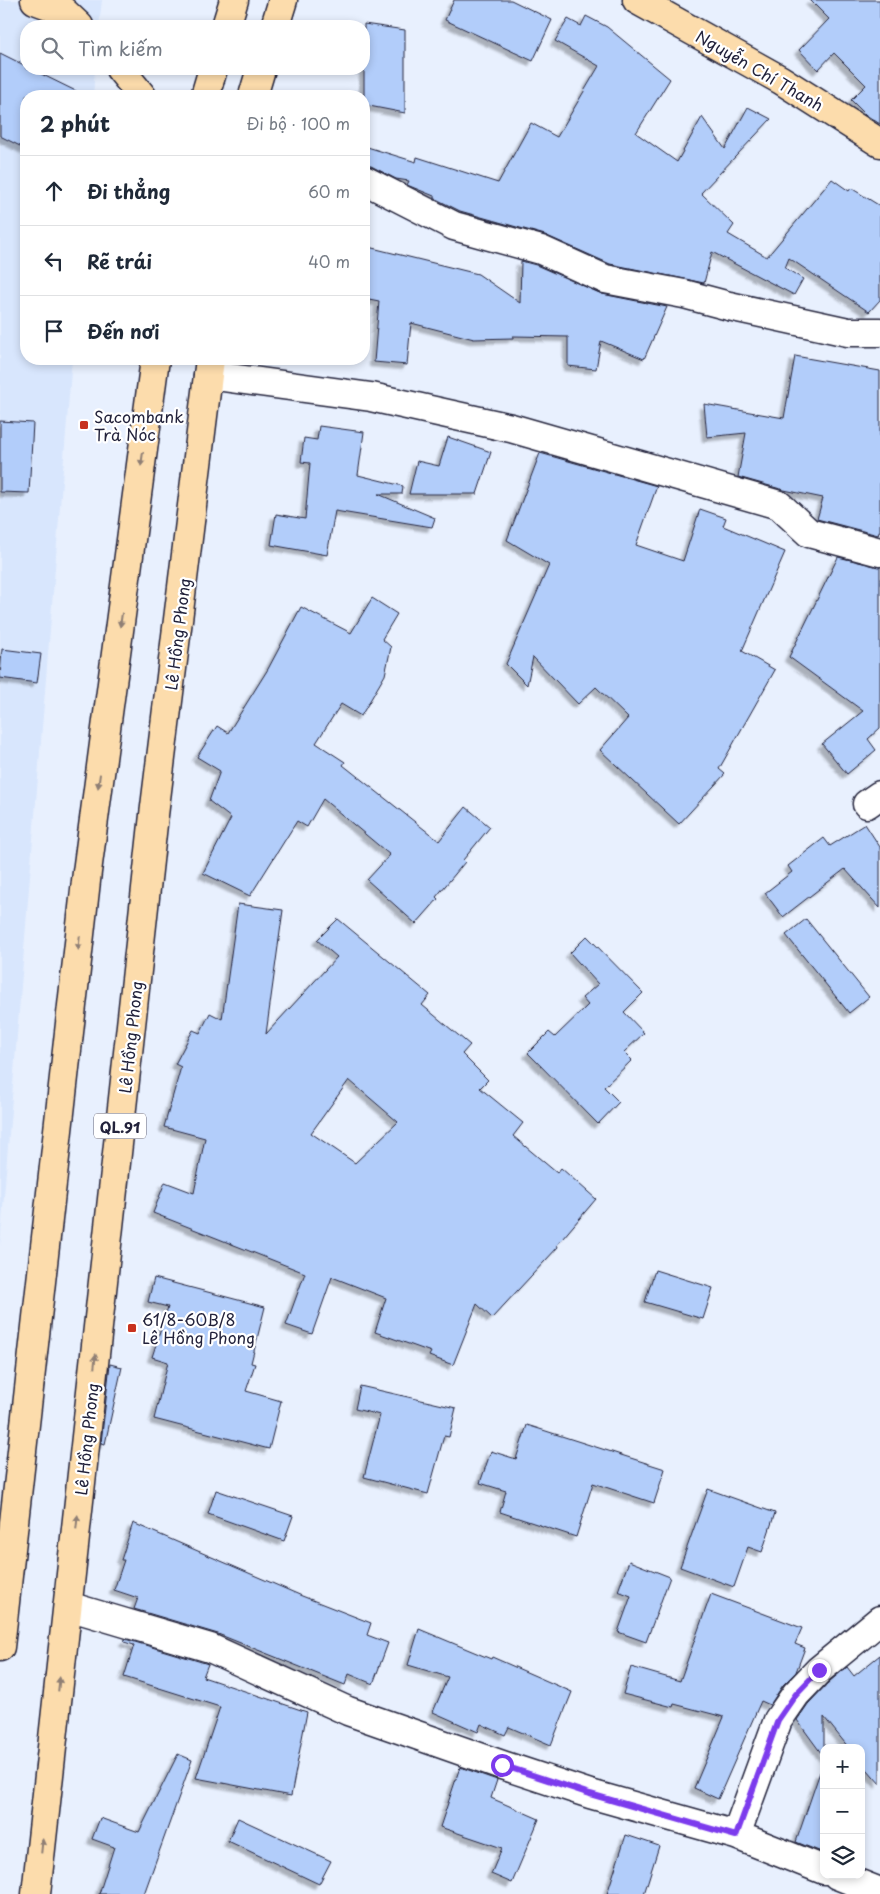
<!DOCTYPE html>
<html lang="vi">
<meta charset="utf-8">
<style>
body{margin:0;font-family:"Playpen Sans",sans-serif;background:#f6f6f7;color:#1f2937}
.controls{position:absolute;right:15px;bottom:15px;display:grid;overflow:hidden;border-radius:10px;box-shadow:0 2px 8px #0003}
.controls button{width:45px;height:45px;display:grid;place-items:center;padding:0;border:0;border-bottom:1px solid #e0e1e3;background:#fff;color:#1f2937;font:25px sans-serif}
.stop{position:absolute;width:15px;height:15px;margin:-11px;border:4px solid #7c3aed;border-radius:50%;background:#fff}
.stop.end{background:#7c3aed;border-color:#fff;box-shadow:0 1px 5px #0008}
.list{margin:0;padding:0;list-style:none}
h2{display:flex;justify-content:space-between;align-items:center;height:65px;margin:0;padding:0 20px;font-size:21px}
h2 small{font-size:16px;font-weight:400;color:#747a83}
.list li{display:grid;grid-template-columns:32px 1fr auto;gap:15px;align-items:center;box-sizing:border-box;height:70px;padding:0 20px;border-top:1px solid #e0e1e3}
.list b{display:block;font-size:19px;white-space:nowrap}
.list em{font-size:16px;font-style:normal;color:#747a83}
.icon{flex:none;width:28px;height:28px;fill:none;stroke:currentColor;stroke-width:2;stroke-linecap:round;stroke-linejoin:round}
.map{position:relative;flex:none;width:880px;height:1894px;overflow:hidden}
.search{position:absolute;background:#fff;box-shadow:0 2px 8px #0003;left:20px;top:20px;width:350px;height:55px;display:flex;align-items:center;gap:12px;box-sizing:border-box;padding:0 18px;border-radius:20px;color:#747a83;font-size:19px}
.panel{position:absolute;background:#fff;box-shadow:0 2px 8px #0003;left:20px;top:90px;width:350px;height:275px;border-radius:20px}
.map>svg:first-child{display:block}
.built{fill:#d8e6fd}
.building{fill:#b2cdfa;stroke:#22223b;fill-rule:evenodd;filter:url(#shadow)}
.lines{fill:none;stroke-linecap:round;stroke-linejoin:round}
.minor-casing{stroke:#22223b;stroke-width:31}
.major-casing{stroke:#22223b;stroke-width:31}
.highway-casing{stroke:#22223b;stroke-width:31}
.minor{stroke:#fff;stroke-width:28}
.major{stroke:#fcdcac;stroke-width:28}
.highway{stroke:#fcdcac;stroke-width:28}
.oneway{fill:#8f7f74}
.route{stroke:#7c3aed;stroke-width:6}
.poi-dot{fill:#c8321e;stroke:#fff;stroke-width:2}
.labels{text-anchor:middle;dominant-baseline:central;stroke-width:4.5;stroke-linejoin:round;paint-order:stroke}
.shield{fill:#fff;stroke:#646476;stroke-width:1}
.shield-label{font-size:15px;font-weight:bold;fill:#22223b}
.street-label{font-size:16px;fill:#22223b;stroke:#fff}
.poi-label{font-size:16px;fill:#22223b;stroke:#fff;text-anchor:start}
</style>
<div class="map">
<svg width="880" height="1894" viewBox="0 0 880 1894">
<defs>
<filter id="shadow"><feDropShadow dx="-4.5" dy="4.5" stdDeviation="1" flood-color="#0004"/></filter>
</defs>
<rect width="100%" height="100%" fill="#e8f0fe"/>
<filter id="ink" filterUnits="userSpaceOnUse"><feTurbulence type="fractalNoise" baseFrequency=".02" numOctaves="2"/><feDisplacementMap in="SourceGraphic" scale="10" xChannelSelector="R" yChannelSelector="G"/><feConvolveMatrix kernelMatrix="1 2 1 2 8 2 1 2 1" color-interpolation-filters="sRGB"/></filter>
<g filter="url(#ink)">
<path class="built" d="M0,0h102l-3,26h-73v43h69l-2,27h-67v263h46l-72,886z"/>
<path class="building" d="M454,0h57l41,20 -19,41 -88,-41z
M810,0h70v124l-14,-9 -15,-15 15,-15 -32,-32 -16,17 -19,-20 30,-31z
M586,16l21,11 63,52 -34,54 41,29 25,-45 23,32 23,-42 23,12 -70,74 33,32 -6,9 39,23 65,-78 17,12 2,-3 29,18v94l-11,12 -80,-54 -4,10 18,11 -9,16 -82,-43 -8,31 -94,-19 -65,-29 -85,-24 -26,-13v-2l-27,-11 2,-4 -13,-2 -25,-13 -7,-2v-18l52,16 1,-5 81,26 33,-60 26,14 42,-71 -44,-25 13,-22 13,7z
M364,24l41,6v83l-41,-8z
M0,53l26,13v3h5l55,27h-60v53l-26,-13z
M364,246l114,28 42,29 1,-42 15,4 66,29 65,13 -23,52 -43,-18 -5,28 -28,-3v-29l-55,-1v2l-39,1 -63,-16 -4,42 -33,-3 5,-61 -15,-3z
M795,356l85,15v159l-2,5 -61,-16 6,-21 -39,-8 -46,-13 8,-44 -39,4 -3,-33 80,14z
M0,421l33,2 -4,70 -29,-1z
M319,426l45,6 -6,43 45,11 -1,8h-24l57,24 -3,9 -97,-16 -8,44 -56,-10 5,-31 29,5 5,-56 -9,-1 3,-24 13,2z
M448,437l43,15 -14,42h-68l8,-33 22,5z
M540,453l117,33 -21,59 47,16 17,-52 26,9 -3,8 62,26 -43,99 33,19 -56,99 6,5 -46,50 -79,-74 28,-32 -32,-31 -18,17 -45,-47 -6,28 -21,-21 43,-99 -42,-25z
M838,557l42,10v161l-12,11 8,11 -29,24 -25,-30 41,-33 -74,-54z
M372,598l25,16 -15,25 9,8 -6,28 -24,41 -20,-12 -25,39 29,19 -2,3 96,76 27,-34 24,20 -27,33 2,2 -29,35 2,2 -22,25 -49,-44 23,-25 -67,-56 -16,28 -10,-6 -47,75 -47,-23 28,-55 -22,-17 11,-30 -23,-14 20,-31 11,7 40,-64 33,-62 50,26z
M2,649l39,5 -4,29 -37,-5z
M865,824l15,23v61l-35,-39 -62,48 -18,-24 27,-21 -4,-6 36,-28 6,8z
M238,904l45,6 -17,124 71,-77 -20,-17 21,-21 92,76 -8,10 48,40 -8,9 26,26 -8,8 43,35 -10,13 44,37 4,-5 35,31 -39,46 1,2 -66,71 -15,-14 -24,61 -24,-9 2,-4 -56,-20 11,-34 -54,-21 -20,57 -26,-9 19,-52 -152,-60 12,-31 29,11 11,-55 -41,-11 17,-60 -6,-3 18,-34 7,3 10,-20 12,6zM349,1080l49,42 -43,41 -44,-30z
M806,919l63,78 -20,16 -63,-78z
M587,936l56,57 -19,19 20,21 -20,19 8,8 -28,27 15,15 -21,22 -70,-71 21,-21 6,5 33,-32 -6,-7 16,-14 -28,-31z
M655,1270l58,18 -10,31 -58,-17z
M154,1278l111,29 -14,56 4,1 -9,27 35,10 -12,48 -115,-30 14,-57 -16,-5 16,-50 -20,-5z
M110,1364l12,3 -17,77 -4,-1z
M360,1386l96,22 -7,29 -5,-1 -16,58 -64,-17 16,-62 -25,-6z
M527,1425l138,44 -11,34 -61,-20 -17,54 -76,-25 6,-21 -26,-8 11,-32 25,8z
M708,1489l67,24 -13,39 -14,-5 -14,40 -54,-20z
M216,1490l77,26 -9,25 -76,-27z
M133,1523l169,73 69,27 -4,12 21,8 -15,41 -24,-10 -4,11 -127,-51 -84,-25 4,-11 -24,-8 10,-30h-3z
M629,1561l41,16 -24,65 -28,-10 13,-36 -13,-5z
M711,1594l91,34 -7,16 10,4 -9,24 -13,13 -13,20 -9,-4 -43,98 -24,-11 30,-71 -50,-13 -1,3 -50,-13 8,-27 49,14z
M419,1629l72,30 1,-2 80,35 -21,53 -42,-18 -4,8 -24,-11 -3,8 -45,-20 15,-35 -40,-12z
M125,1639l80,24 3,1 -5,13 104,35 -16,84 -95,-18 24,-71 -96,-30 10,-32 -10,-3z
M880,1655v129l-19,-22v-14h-12l-25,-31v40l-27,-37 11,-16 22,-23 17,-14 7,9z
M178,1754l14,6 -48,134h-45l15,-47 -22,-8 8,-21 39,14z
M460,1767l37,13 -6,18 48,21 -27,64 -21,-9 11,-26 -62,-21z
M820,1772l4,1v80l-28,-11z
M238,1818l93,43 -12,23 -91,-43z
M626,1835l33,11 -15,48h-37z"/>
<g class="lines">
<g class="minor-casing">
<path id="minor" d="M364,180l90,46 87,24 64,29 79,15 45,12 119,26h32
M208,375l163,22 140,31 268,77 30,28 71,19
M867,804l13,-9
M68,1606l142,42 138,63 154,54 88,29 146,41 88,35
M736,1835l42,-115 18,-26 23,-24 61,-50
M837,1875l43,17"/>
</g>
<g class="major-casing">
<path id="major" d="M35,0l27,10 17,16
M637,0l144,80 99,63
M120,69l22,27"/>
</g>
<g class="highway-casing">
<path id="highway" d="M226,26l8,-26
M275,26l8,-26
M205,96l8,-27
M253,96l8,-27
M0,1647l87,-775 68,-513
M36,1894l118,-1079 56,-456"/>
</g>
<use href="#minor" class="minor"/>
<use href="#major" class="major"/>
<use href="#highway" class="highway"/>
</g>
<defs><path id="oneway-solid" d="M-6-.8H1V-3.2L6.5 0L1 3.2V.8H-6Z" transform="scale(1.25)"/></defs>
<g class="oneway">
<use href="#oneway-solid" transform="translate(142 459) rotate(98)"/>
<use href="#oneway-solid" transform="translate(121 620) rotate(98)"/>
<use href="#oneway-solid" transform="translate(99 781) rotate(98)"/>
<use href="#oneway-solid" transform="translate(79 943) rotate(96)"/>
<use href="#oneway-solid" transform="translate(95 1361) rotate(-84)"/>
<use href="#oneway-solid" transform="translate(77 1522) rotate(-84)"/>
<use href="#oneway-solid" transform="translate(59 1684) rotate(-84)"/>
<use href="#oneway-solid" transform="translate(42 1846) rotate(-84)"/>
</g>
</g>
<g class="lines" filter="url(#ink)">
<path class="route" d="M502,1765l88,29 146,42 42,-116 18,-26 23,-24"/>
</g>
<g class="poi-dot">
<rect x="79" y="420" width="10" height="10" rx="2.5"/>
<rect x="127" y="1323" width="10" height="10" rx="2.5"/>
</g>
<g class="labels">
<rect class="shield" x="94" y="1113.5" width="52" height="25" rx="4"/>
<g class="shield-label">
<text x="120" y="1126">QL.91</text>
</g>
<g class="street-label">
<text transform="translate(760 70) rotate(30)">Nguyễn Chí Thanh</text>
<text transform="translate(177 634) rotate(-83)">Lê Hồng Phong</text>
<text transform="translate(130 1037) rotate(-84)">Lê Hồng Phong</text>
<text transform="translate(86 1439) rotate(-84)">Lê Hồng Phong</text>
</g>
<g class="poi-label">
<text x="94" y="416">Sacombank<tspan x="94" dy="18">Trà Nóc</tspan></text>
<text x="142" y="1319">61/8-60B/8<tspan x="142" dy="18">Lê Hồng Phong</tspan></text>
</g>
</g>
</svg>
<div class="controls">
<button>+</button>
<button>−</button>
<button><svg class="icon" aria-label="layers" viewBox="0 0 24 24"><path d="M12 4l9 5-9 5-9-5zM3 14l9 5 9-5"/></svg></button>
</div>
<div class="stop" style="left:502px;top:1765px"></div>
<div class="stop end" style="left:819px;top:1670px"></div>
<div class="search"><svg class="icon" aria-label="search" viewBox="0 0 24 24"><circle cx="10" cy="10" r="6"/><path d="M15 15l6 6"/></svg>Tìm kiếm</div>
<section class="panel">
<h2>2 phút<small>Đi bộ · 100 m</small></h2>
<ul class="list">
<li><svg class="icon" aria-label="ahead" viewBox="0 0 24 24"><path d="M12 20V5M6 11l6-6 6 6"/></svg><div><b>Đi thẳng</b></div><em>60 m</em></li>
<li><svg class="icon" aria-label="left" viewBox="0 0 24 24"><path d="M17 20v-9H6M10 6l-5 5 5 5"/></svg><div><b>Rẽ trái</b></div><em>40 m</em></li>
<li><svg class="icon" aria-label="arrive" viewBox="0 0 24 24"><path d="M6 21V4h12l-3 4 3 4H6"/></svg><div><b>Đến nơi</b></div></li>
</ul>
</section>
</div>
